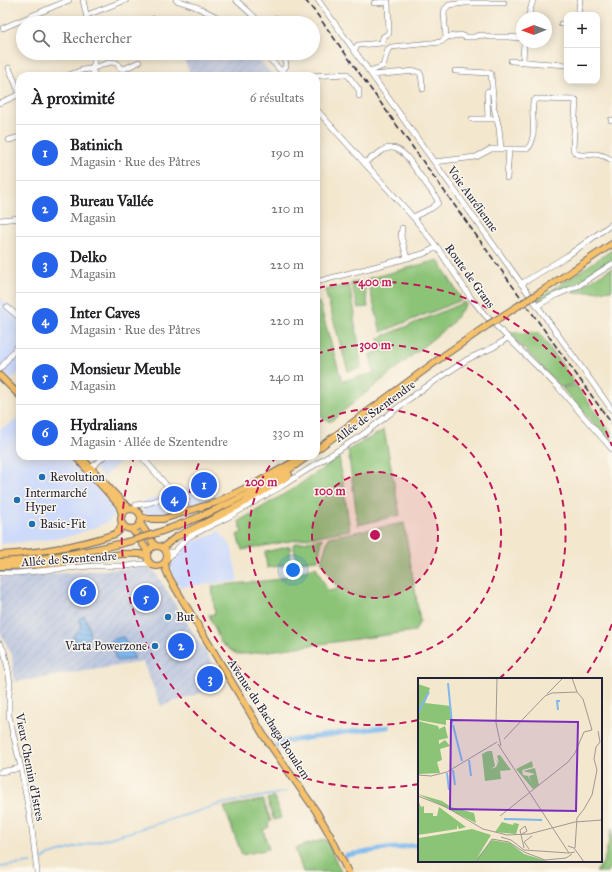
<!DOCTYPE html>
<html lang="fr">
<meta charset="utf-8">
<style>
body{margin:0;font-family:"IM FELL Great Primer",serif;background:#f6f6f6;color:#202124}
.controls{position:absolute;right:12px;top:12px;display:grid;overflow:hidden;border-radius:8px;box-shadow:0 2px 10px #0003}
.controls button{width:36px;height:36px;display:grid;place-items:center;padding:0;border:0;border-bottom:1px solid #e0e0e0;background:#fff;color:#202124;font:20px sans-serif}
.compass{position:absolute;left:516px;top:12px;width:36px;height:36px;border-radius:50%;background:#fff;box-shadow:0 2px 10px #0003;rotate:269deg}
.you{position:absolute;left:293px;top:570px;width:14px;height:14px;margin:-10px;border:3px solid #fff;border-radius:50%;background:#1a73e8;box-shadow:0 0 0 6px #1a73e833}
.badge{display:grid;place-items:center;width:26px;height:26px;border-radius:50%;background:#2563eb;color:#fff;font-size:13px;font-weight:700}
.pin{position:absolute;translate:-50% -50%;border:2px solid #fff;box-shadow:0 1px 4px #0006}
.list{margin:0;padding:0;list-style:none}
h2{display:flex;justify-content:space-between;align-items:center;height:52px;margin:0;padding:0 16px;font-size:17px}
h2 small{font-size:13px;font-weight:400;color:#757577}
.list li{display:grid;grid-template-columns:26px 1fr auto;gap:12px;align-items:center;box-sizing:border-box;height:56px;padding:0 16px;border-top:1px solid #e0e0e0}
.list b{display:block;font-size:15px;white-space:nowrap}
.list p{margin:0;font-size:13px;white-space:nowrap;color:#757577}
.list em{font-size:13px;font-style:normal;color:#757577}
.icon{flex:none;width:22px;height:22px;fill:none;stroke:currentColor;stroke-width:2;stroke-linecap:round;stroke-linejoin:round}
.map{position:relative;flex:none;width:612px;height:872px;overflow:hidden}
.search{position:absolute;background:#fff;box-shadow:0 2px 10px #0003;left:16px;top:16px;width:304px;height:44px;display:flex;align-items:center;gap:10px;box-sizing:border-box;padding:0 14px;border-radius:22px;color:#757577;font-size:15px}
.panel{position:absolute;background:#fff;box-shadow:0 2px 10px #0003;left:16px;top:72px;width:304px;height:388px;border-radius:12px}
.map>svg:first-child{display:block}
.built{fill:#cedafa}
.industrial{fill:url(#industrial-furrows)}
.grass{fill:#8bc377;stroke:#567259}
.water{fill:url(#water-rules);stroke:#506e95}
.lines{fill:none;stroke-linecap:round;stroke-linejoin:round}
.stream{stroke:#7db9ef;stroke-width:1.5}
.canal{stroke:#7db9ef;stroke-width:4.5}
.minor-casing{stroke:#6b676e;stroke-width:6}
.major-casing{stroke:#6b676e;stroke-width:8}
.minor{stroke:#fff;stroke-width:5}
.major{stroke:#f5c16b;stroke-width:6}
.rail{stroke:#22223b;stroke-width:1.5;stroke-dasharray:6 3;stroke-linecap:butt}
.major-bridge-casing{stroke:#6b676e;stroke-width:8;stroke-linecap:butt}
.major-bridge{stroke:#f5c16b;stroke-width:6}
.ring{fill:none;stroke:#c2185b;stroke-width:2;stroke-dasharray:7 5}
.poi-dot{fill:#1f6fb2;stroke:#fbf7ec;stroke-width:1.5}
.labels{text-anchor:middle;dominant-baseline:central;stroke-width:3;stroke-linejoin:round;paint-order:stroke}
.street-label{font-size:12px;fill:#22223b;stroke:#fbf7ec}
.poi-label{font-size:12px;fill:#22223b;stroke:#fbf7ec;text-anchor:start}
.inset-river{fill:none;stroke:#7db9ef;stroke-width:2}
.inset-road{fill:none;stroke:#9f9893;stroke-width:1}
.view{fill:#7b2cbf;fill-opacity:0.15;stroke:#7b2cbf;stroke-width:2}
.inset-edge{fill:none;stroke:#22223b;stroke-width:2}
.centre{fill:#c2185b;stroke:#fbf7ec;stroke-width:2}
.ring-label{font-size:12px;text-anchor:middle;font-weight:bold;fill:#c2185b;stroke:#fbf7ec;stroke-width:3;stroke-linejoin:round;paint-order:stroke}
</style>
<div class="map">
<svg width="612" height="872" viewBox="0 0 612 872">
<defs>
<pattern id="industrial-furrows" width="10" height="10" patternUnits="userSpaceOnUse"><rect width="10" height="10" fill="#b9c4de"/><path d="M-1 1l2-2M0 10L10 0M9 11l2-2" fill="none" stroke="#9fa8bf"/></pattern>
<pattern id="water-rules" width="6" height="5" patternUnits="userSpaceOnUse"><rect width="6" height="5" fill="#7db9ef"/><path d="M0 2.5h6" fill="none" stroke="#6696c3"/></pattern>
</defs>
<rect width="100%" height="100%" fill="#fbf7ec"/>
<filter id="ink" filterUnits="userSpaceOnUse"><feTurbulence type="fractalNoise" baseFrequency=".025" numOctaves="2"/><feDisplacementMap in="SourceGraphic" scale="8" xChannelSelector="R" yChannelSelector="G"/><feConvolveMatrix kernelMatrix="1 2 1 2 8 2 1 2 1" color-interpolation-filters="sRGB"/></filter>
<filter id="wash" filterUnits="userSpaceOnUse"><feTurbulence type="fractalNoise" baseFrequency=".012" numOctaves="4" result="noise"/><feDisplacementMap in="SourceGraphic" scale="16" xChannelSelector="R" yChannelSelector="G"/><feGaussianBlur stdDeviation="0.9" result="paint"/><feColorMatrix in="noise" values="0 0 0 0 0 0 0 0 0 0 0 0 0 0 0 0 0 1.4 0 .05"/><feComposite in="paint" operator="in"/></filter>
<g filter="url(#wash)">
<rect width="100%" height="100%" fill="#f3e7ce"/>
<path class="built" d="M0,298l20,16v34l-4,6 4,5v13l-8,7 -12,-11z
M20,418v38h48l50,56 -9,9 -8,4 -30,11 -26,4 -45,4v-115z
M84,456h43l-24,21z
M211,480l6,18 -13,5 -56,14 -7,-8 1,-7z
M219,531l12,15 7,35 -58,6 -9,-16 -1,-6 17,-20 3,-3 12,-3z"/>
<path class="industrial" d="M201,53h51l21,22 -3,1h-52l-1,-2 -8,2h-18l-7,-17z
M146,567l9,5 71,113 -65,21 -18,-44 -129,20 -2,-27 -12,-23v-55l24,-1z"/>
<path class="grass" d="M612,250v11l-38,24 -15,5 -17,11 -5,-1z
M438,260l24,40 -81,32 -14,-53z
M612,268v22l-39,3v-2z
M364,281l4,26 -10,1 -7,-25z
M349,285l6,28 -1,7 4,19 3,29 -13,3 -23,-81z
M319,302l23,79 32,-8 -4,-18 10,-4 -1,-13 86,-36 1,2 -15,20 -74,60 -47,38 -9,-6 -5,-18v-95z
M508,332l31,1 36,50 -14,4 -30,-31z
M576,385l36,49v5l-3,2 -47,-53z
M384,430l16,85 -42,10 -10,-75z
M339,457l11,73 -108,20 -5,-15 5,-3 -3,-11 57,-34z
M404,523l16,98 -5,10 -168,23h-11l-15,-11 -12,-28 6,-1 -3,-28 62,-6 42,-13 12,24 10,-2 -17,-28 8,-24z
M323,538l-5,22 -21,2 -4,-18z
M290,546l1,18 -24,4 -2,-16z
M275,797l6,21 -7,2 -7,-21z
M263,800l8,21 -3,2 1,4 -6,3 6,19 -27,6 -18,-48z
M612,828v34l-5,10h-11l8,-11z
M326,839l15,33h-38l-8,-24z"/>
<path class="water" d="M84,616l1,1c2,4 8,18 3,22 -3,2 -10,2 -13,2l-1,-1 -1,-3c5,-7 10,-9 6,-18z
M122,637l2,1 10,19v2l-17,2 -1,-1 -5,-19 1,-1z"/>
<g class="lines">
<path class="stream" d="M40,861l9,-6 78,-22 94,-29 65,-12
M0,867l31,-4"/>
<path class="canal" d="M277,746l5,-4 66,-10 40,-5
M346,855l46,-7h8l7,-2 12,-1"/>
</g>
</g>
<g filter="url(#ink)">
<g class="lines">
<g class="minor-casing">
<path id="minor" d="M83,0l5,23
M176,0c18,5 35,13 50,23
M236,0l25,23
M318,0l294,410
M87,15l39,-15
M578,15l2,-15
M276,18l1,5
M528,18l5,-18
M153,19l2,4
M201,23l16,-6
M561,24h6
M3,28l66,-28
M446,38l-2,-25 1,-4 4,-4 16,-2h39
M354,50l4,-5 24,-2 1,-6 6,-4 -1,-31 -14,1
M94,53v11l-3,5 5,7
M264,53l22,23
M511,61l56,4
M523,61l1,-19
M9,68l11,26
M282,71l4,-5 -2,-13
M369,71l7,-2 7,-3 5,-17 3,-2 50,-5 6,-5 14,-2 4,2h9l7,-2 10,2h17l14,1
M455,71l34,2 2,1 3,34 5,20 2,21
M372,75l44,-4 3,1 2,3 2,14
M67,76l15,-6 9,-1 20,-7 6,1 3,5 4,1 15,-7
M310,76l37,-2 12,16v6
M0,103l20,-9
M316,109l97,108 24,30 34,51 14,17 73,72 54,62
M472,119h25
M488,119l-1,-27 1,-1h4
M611,120h1
M9,140l11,-3
M434,162l42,-5 15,-8h36c11,-9 4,-34 6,-47l3,-3h4l36,1 -3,48c2,11 15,6 23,6 6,1 11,3 16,6
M364,163l21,-14c10,-3 15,1 22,8l30,42 1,4 -6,5 -19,9
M507,178l2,-29
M0,220l20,-2
M402,228l-1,8 6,22
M316,282l107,-28 14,-7
M521,284l46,-28 45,-32
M537,306l17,-10 24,-10 34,-22
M7,307l13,11
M0,369l20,-26
M89,470l15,-14
M135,509l1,-4 13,-2 25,-9 -33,-38
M166,552h8
M166,559c9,-6 15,-16 24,-23l40,-20 52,-30 80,-51 55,-42 51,-34 26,-12 14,-9
M0,573h17l73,-7h37l13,-2h10
M0,644l4,7 4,18 2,14 -1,12v21l12,52 11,61 5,43
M0,772l21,-4"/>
</g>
<g class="major-casing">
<path id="major" d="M539,293l73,-49
M496,320l22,-14
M0,376l20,20
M316,450l130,-96 42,-29
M75,456l44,49 3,9
M80,456l42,46 9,7
M121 519a10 10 0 1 1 20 0a10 10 0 1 1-20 0Z
M141,517l7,2h15l54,-17 41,-20 46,-26
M140,523l13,20 3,3
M131,529l6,6 11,17
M157,533c54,-19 106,-43 151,-77
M147 556a10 10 0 1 1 20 0a10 10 0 1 1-20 0Z
M164,549l3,-5 9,-7 43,-21 23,-12 38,-23 9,-6
M0,555c39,-2 78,-9 115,-21l4,-3 3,-7
M0,562c44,-2 88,-10 131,-21
M165,562l1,8 4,9 94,157 52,75 14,24 18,37
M0,566c28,0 55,-2 83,-6 22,-3 42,-9 64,-5"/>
</g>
<use href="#minor" class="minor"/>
<use href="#major" class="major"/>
<path class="rail" d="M305,0l11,13 296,411"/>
<g class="major-bridge-casing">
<path id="major-bridge" d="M518,306l21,-13
M488,325l8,-5
M131,541l26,-8"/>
</g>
<use href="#major-bridge" class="major-bridge"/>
</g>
</g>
<circle cx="375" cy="535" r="63" fill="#c2185b" fill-opacity=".12"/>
<g class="ring">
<circle cx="375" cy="535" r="63"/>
<path d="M317 423A126 126 0 1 1 276 457"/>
<path d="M418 720A190 190 0 0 1 202 456M316 354A190 190 0 0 1 500 678"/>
<path d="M612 624A253 253 0 0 1 584 678M419 784A253 253 0 0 1 134 457M318 288A253 253 0 0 1 612 446"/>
</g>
<g class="poi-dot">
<circle cx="42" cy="477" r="4"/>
<circle cx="17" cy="500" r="4"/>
<circle cx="32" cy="524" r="4"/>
<circle cx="168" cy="617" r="4"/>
<circle cx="155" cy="646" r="4"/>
</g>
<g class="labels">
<g class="street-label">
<text transform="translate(473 199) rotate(54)">Voie Aurélienne</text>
<text transform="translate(470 276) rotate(54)">Route de Grans</text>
<text transform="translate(375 411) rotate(-36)">Allée de Szentendre</text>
<text transform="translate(69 559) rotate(-4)">Allée de Szentendre</text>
<text transform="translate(269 719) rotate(57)">Avenue du Bachaga Boualem</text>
<text transform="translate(30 767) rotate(79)">Vieux Chemin d'Istres</text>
</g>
<g class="poi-label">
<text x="50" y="477">Revolution</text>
<text x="25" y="493">Intermarché<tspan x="25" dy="14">Hyper</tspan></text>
<text x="40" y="524">Basic-Fit</text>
<text x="176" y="617">But</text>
<text x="147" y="646" text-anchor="end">Varta Powerzone</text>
</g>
</g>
<g transform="translate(418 678)">
<rect width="184" height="184" fill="#f3e7ce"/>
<path d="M0,6l12,4 -5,15 26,3 1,14h-6v5l-28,-5zM0,43l20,5 1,3 6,-3 3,12 -9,2v4l6,-4 5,6 -10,3 2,11 -5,2 3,11 -21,1zM70,73h4l3,15 -4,3 5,-2 2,-4 -3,-4 4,4 -2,-7 3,-1 11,15 -11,1 1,8 -16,2 -3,-27zM114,83l1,6 -11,3 1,5 5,1 3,6 -2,-6 6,-2 -12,-3 12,-3 4,17 -6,4 -17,-20zM0,116l24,7 9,6 23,6 2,10zM0,122l3,7 3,-1v7h9v3h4l2,-9 27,20 -7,2 -2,-4v4l-39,6zM84,144l11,3 1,-2 5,1 -3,10 -21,-2zM54,151l19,6 -14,23 15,-18 18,3 14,11 26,8h-132l1,-24z" fill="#8bc377"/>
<path class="inset-river" d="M30,5l4,41M140,32l-1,-9h3M0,35l11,-21M35,47l9,36M51,82l2,16M35,92l2,15M29,95l2,17M86,141l38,1"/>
<path class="inset-road" d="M79,0l-1,45 5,23M154,0l5,14 6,7 9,31M129,16l16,-16M86,61l41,-43 7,-3 25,-1M80,66l71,109 6,-1M179,92l-3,-11 2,-12 4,-5 -2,-11M0,97l13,1 16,-4 50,-30M0,118l28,11 37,22 24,6 22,-1 46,-12 27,-2M166,131l8,-14 5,-25M82,138l68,-54 7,-9 9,-21 8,-2M104,156l5,-3 -2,-5 -5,4 4,18M83,159l10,3 13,10 45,3M150,168l6,2 10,14M157,170l2,-30 7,-9M111,171l-5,-7 8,-6M58,184l16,-23 17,3 15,10 21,8 21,-2 6,-4"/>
<path class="view" d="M33,42l127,2 -2,89 -126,-2z"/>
<rect width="184" height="184" class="inset-edge"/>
</g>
<circle cx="375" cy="535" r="6" class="centre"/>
<g class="ring-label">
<text x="375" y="286">400 m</text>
<text x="375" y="349">300 m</text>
<text x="261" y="486">200 m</text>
<text x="330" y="495">100 m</text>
</g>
</svg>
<div class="controls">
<button>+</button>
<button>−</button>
</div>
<svg class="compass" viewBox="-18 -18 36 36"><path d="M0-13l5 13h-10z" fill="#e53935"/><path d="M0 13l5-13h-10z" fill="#757577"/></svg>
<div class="you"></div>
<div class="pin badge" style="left:204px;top:485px">1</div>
<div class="pin badge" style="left:181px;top:646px">2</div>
<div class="pin badge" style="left:210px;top:679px">3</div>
<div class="pin badge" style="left:174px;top:499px">4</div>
<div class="pin badge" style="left:146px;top:598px">5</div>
<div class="pin badge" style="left:83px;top:592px">6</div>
<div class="search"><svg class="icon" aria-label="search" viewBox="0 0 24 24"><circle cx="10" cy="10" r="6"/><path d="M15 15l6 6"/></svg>Rechercher</div>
<section class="panel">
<h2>À proximité<small>6 résultats</small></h2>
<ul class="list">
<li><span class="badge">1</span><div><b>Batinich</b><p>Magasin · Rue des Pâtres</p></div><em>190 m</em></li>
<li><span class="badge">2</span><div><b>Bureau Vallée</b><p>Magasin</p></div><em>210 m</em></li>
<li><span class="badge">3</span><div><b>Delko</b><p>Magasin</p></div><em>220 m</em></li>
<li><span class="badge">4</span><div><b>Inter Caves</b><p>Magasin · Rue des Pâtres</p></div><em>220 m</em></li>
<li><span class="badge">5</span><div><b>Monsieur Meuble</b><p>Magasin</p></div><em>240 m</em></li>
<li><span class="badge">6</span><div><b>Hydralians</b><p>Magasin · Allée de Szentendre</p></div><em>330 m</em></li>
</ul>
</section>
</div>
